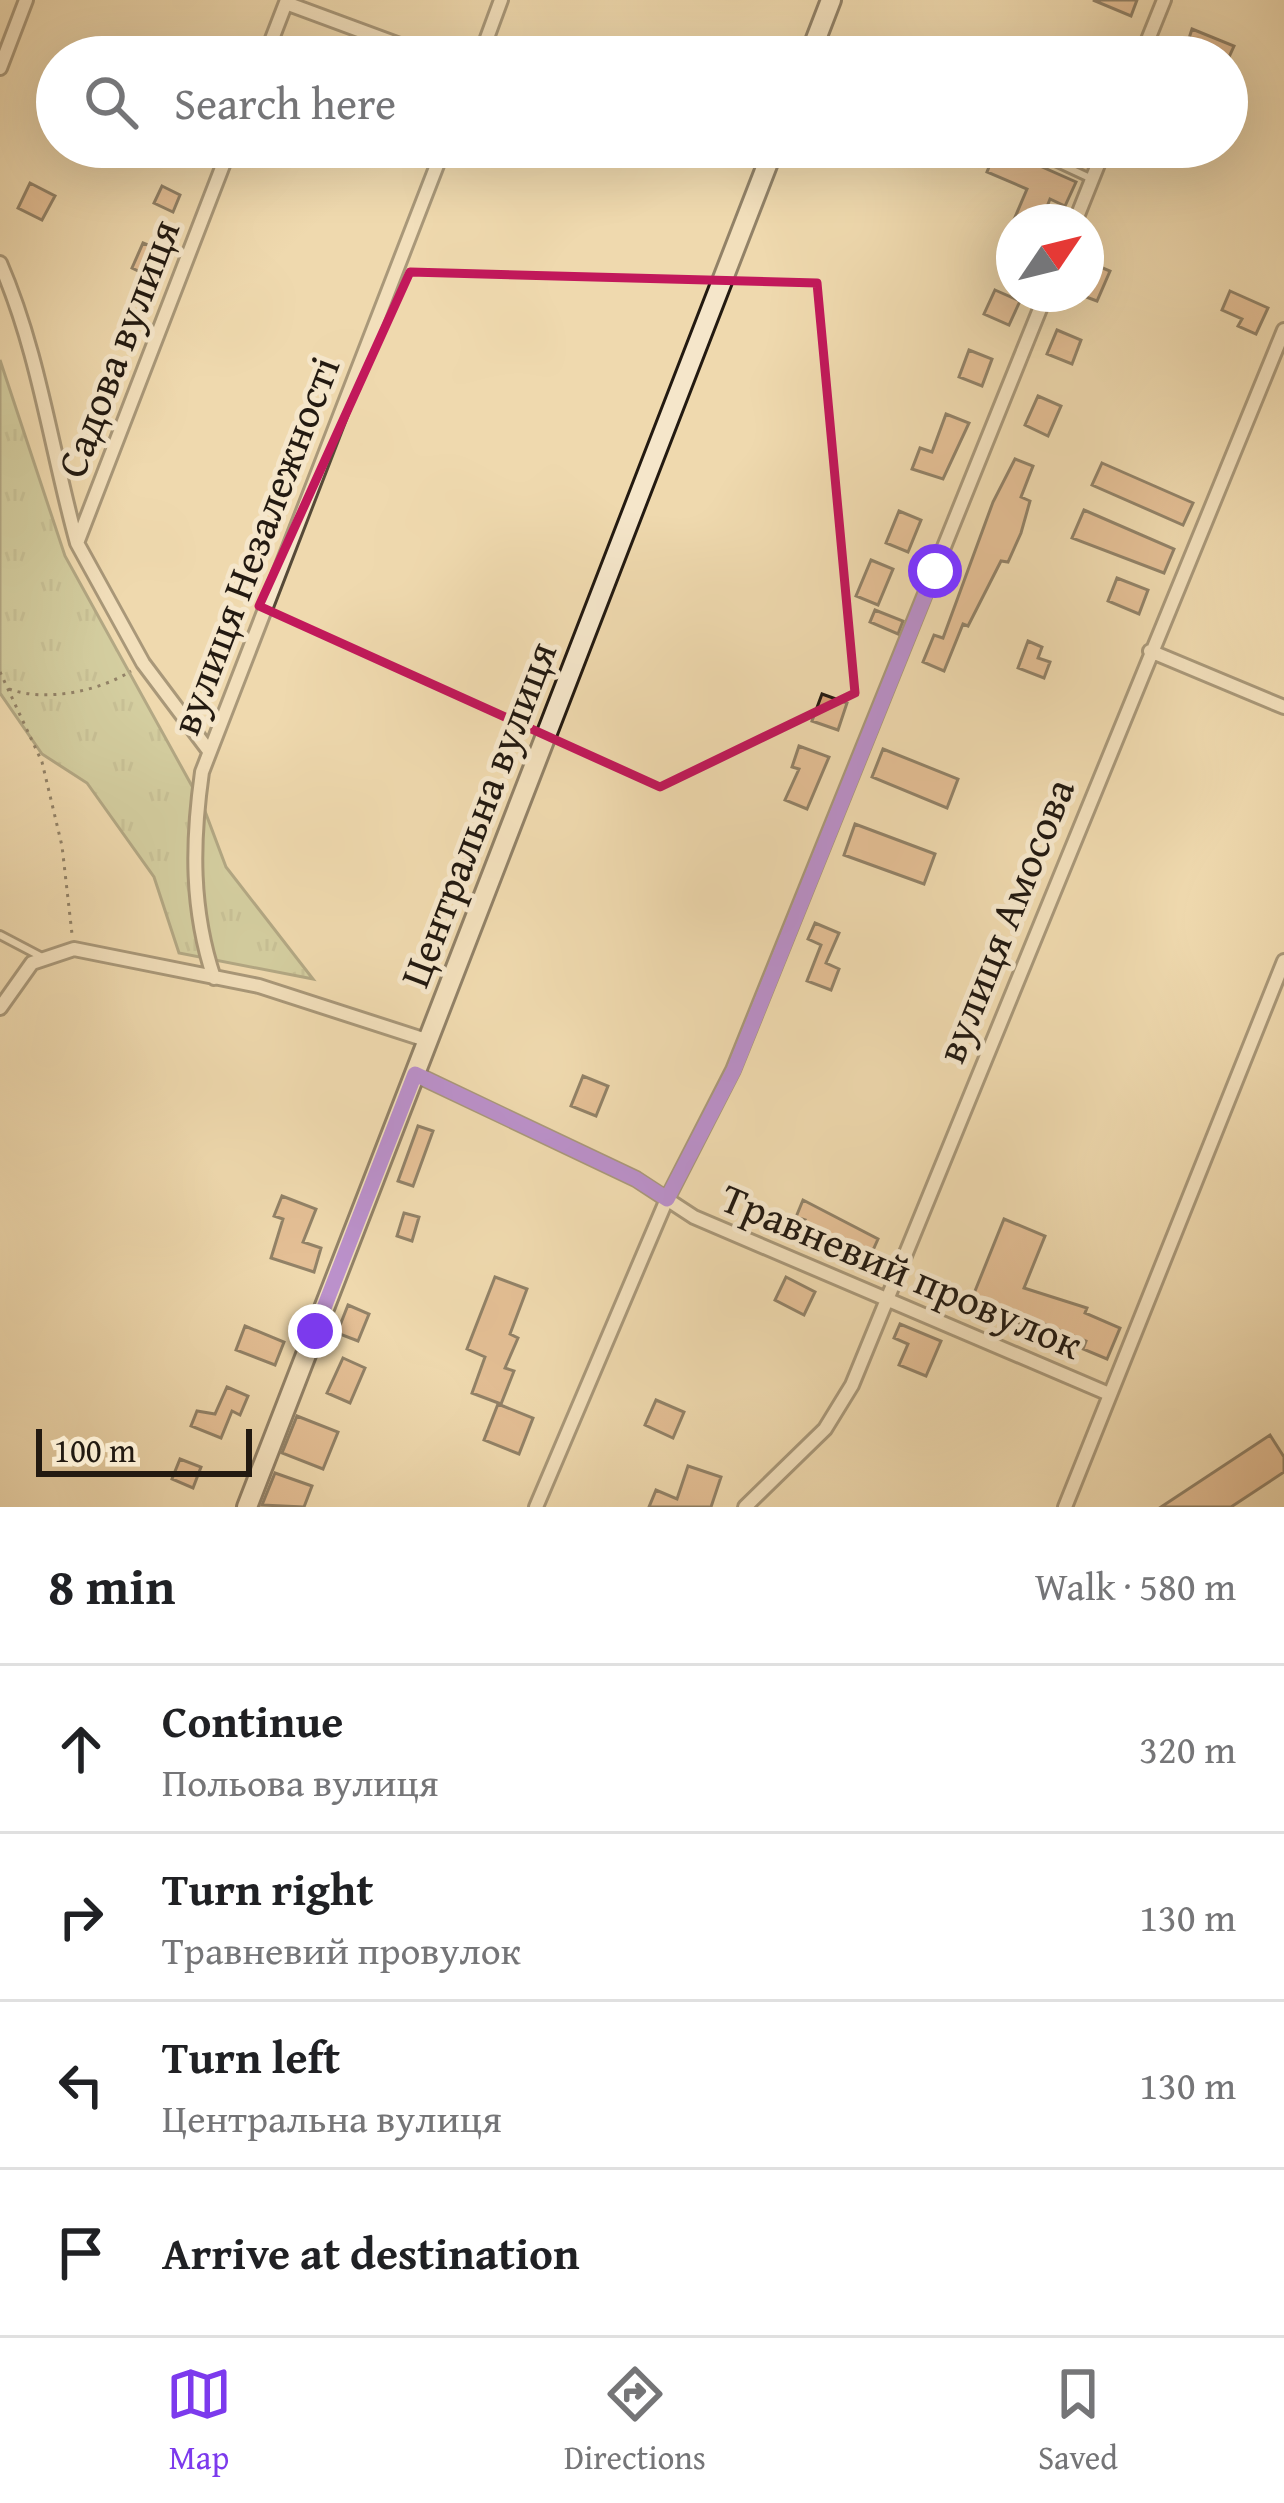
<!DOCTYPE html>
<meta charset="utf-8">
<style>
body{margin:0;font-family:"Gentium Book Plus",serif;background:#f6f6f6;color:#202124}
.compass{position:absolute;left:996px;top:204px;width:108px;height:108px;border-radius:50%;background:#fff;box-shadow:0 12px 48px #0002;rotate:55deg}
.scale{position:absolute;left:36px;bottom:30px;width:216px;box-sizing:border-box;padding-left:12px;border:6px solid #231a11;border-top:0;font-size:33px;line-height:42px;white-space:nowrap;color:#231a11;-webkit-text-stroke:9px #f5e6ca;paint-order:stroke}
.stop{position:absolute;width:36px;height:36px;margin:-27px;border:9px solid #7c3aed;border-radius:50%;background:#fff}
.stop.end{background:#7c3aed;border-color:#fff;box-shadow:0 3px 12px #0008}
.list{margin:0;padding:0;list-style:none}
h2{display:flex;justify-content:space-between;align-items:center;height:156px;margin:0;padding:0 48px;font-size:51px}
h2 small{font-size:39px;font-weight:400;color:#757577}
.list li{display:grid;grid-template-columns:78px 1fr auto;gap:36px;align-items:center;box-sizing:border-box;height:168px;padding:0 48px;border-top:3px solid #e0e0e0}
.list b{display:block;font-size:45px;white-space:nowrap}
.list p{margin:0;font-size:39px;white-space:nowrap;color:#757577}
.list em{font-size:39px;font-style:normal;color:#757577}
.icon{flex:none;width:66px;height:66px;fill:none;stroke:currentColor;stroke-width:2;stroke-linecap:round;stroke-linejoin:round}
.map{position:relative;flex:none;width:1284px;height:1507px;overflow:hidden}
.search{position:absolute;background:#fff;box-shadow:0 12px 48px #0002;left:36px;right:36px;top:36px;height:132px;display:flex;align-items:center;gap:30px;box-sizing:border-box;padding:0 42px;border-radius:66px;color:#757577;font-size:45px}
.sheet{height:828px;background:#fff}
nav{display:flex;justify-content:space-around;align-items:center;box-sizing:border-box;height:168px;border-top:3px solid #e0e0e0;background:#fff;font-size:33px;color:#757577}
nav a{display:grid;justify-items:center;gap:6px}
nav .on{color:#7c3aed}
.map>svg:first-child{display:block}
.grass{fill:url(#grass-tufts);stroke:#6c6d50;stroke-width:3}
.building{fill:#d8a175;stroke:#231a11;stroke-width:3}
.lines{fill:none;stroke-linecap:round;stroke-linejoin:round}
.lane-casing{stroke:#564a38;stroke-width:12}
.street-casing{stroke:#564a38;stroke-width:18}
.secondary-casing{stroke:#231a11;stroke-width:24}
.path{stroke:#231a11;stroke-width:3;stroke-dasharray:3 6;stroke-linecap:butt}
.lane{stroke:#f5e6ca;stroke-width:6}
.street{stroke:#f5e6ca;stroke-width:12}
.secondary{stroke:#f5e6ca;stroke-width:18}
.route{stroke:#7c3aed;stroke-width:15}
.marked{fill:none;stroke:#c2185b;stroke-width:9;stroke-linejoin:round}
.labels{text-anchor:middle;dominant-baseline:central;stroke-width:10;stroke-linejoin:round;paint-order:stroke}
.street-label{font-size:42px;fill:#231a11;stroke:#f5e6ca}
</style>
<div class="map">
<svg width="1284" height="1507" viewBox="0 0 1284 1507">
<defs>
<pattern id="grass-tufts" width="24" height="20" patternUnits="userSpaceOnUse" patternTransform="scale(3)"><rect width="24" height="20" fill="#b4c08e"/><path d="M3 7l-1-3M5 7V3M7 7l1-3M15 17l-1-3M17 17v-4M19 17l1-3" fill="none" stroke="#9aa479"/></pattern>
</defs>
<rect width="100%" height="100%" fill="#efd9ae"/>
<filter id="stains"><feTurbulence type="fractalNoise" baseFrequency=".00167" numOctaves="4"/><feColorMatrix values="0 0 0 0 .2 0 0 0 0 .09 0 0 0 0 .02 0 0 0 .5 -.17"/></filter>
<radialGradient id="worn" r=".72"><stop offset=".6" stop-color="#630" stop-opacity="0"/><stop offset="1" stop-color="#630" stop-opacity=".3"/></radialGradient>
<path class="grass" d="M0,360l65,196 138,250 23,61 87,112 -134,-26 -25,-76 -67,-94 -45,-29 -42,-61z"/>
<path class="building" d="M1093,0h44l-6,16z
M1192,29l42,17 -5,11h-46z
M1111,38l15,6 -5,13h-18z
M997,147l79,35 -11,24 -15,-7 -9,23h-28l14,-33 -40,-17z
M30,183l25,13 -13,24 -24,-12z
M162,186l18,9 -7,17 -19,-9z
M143,243l20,8 -12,26 -19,-9z
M1086,261l24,10 -13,30 -11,-4z
M995,290l25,11 -11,24 -25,-11z
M1230,291l38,17 -12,26 -18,-8 4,-7 -20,-9z
M1057,330l24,10 -9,24 -25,-10z
M969,350l23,9 -10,27 -23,-9z
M1038,396l23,10 -13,30 -23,-11z
M946,414l23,9 -26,56 -31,-10 8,-21 12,4z
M1015,459l18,7 -12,31 9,4 -9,32 -13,29 -7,-1 -33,65 -5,-2 -19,47 -21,-9 11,-27 9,3 50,-136z
M1102,463l91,40 -10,22 -91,-40z
M1084,510l90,39 -10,24 -92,-35z
M899,511l22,9 -13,32 -22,-9z
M871,560l22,9 -15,36 -22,-9z
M1117,578l31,12 -9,24 -31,-13z
M875,610l28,11 -5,13 -28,-12z
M1028,641l14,6 -4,11 12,4 -6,16 -26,-10z
M822,694l25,9 -9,27 -26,-9z
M799,746l30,11 -22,52 -22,-9 14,-31 -7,-2z
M883,749l75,30 -11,29 -75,-31z
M855,824l80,30 -11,30 -80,-29z
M815,923l24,10 -13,30 13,6 -8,21 -24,-9 14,-36 -13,-6z
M583,1076l25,10 -12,30 -25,-10z
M418,1126l15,5 -20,55 -15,-5z
M282,1196l34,13 -13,33 18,6 -7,24 -43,-14 12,-39 -9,-3z
M803,1200l75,39 -9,20 -70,-25 6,-14 -9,-3z
M404,1213l15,4 -7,24 -15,-5z
M1004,1219l41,17 -21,52 63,20 -2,5 35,15 -13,31 -24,-10 3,-8 -42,-17 -4,10 -69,-33z
M495,1277l32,12 -17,45 8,4 -13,30 9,3 -13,33 -29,-11 13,-36 -18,-8z
M786,1277l29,15 -11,23 -29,-15z
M348,1305l21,9 -11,27 -21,-8z
M900,1324l41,17 -15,35 -27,-11 9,-21 -14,-6z
M245,1326l39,16 -9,23 -39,-15z
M343,1358l22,10 -15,35 -23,-10z
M227,1387l21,9 -8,19 -8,-4 -11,27 -30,-12 6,-15 18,3z
M656,1400l28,12 -11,26 -28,-13z
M498,1404l35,14 -14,36 -35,-14z
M297,1416l41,16 -15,37 -41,-16z
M1270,1435l14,22v15l-53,35h-70z
M180,1459l21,8 -8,21 -21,-9z
M688,1466l33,11 -10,30h-62l7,-17 21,9z
M275,1473l37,13 -8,21 -42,-2z"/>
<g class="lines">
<g class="lane-casing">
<path id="lane" d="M1023,147l69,32
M0,935l40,21"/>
</g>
<g class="street-casing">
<path id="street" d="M286,3l146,54
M265,57l22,-57
M480,57l21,-57
M1141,57l23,-57
M0,68l26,-68
M1075,222l30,-75
M0,263c39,90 51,186 77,280
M1150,651l134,56
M209,751l-66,-88 -66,-120 153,-396
M214,978c-23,-69 -22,-135 -12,-206l242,-625
M0,1008l32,-45 42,-14 185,37 170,55
M415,1074l221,105 58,38 415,177
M536,1507l131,-308 66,-129 313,-776
M745,1507l80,-78 27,-44 432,-1055
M1065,1507l219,-546"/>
</g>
<g class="secondary-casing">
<path id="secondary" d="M809,57l22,-57
M247,1507l527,-1360"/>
</g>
<path class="path" d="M0,672l42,90 20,84 10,88
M9,689c35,13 89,3 122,-18"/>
<use href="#lane" class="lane"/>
<use href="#street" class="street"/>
<use href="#secondary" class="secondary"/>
</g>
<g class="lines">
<path class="route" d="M315,1331l100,-257 221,105 31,20 67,-129 201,-499"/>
</g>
<path d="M0 0H1284V1507H0ZM410,272l407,11 38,410 -195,94 -401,-181z" fill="#efd9ae" fill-opacity=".55" fill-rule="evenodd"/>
<path class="marked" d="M410,272l407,11 38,410 -195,94 -401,-181z"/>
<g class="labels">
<g class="street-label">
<text transform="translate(117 348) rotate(-69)">Садова вулиця</text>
<text transform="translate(254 545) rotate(-69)">вулиця Незалежності</text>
<text transform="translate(477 814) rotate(-69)">Центральна вулиця</text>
<text transform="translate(1004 920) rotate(-68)">вулиця Амосова</text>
<text transform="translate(902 1270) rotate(23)">Травневий провулок</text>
</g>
</g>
<rect width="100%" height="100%" filter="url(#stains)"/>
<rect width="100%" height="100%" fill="url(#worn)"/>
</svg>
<svg class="compass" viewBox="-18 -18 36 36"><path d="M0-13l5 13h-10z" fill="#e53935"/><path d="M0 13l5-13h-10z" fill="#757577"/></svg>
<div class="scale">100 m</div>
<div class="stop" style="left:935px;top:571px"></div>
<div class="stop end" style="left:315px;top:1331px"></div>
<div class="search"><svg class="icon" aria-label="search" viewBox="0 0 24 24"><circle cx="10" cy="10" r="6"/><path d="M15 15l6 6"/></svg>Search here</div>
</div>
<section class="sheet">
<h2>8 min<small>Walk · 580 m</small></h2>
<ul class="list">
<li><svg class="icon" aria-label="ahead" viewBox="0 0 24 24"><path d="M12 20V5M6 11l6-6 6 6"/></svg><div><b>Continue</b><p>Польова вулиця</p></div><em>320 m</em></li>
<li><svg class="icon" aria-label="right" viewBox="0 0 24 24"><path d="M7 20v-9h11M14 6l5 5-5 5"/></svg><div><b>Turn right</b><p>Травневий провулок</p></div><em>130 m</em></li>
<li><svg class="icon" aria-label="left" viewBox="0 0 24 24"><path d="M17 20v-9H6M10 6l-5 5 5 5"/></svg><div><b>Turn left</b><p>Центральна вулиця</p></div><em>130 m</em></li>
<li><svg class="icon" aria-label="arrive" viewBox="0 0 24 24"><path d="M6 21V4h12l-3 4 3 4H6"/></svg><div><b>Arrive at destination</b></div></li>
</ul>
</section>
<nav>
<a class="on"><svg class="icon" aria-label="map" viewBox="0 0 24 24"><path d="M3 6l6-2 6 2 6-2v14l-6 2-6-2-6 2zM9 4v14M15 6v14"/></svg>Map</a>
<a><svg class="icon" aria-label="directions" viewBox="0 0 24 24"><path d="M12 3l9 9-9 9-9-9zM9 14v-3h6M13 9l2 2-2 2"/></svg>Directions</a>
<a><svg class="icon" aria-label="saved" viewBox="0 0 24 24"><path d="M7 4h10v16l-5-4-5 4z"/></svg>Saved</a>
</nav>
